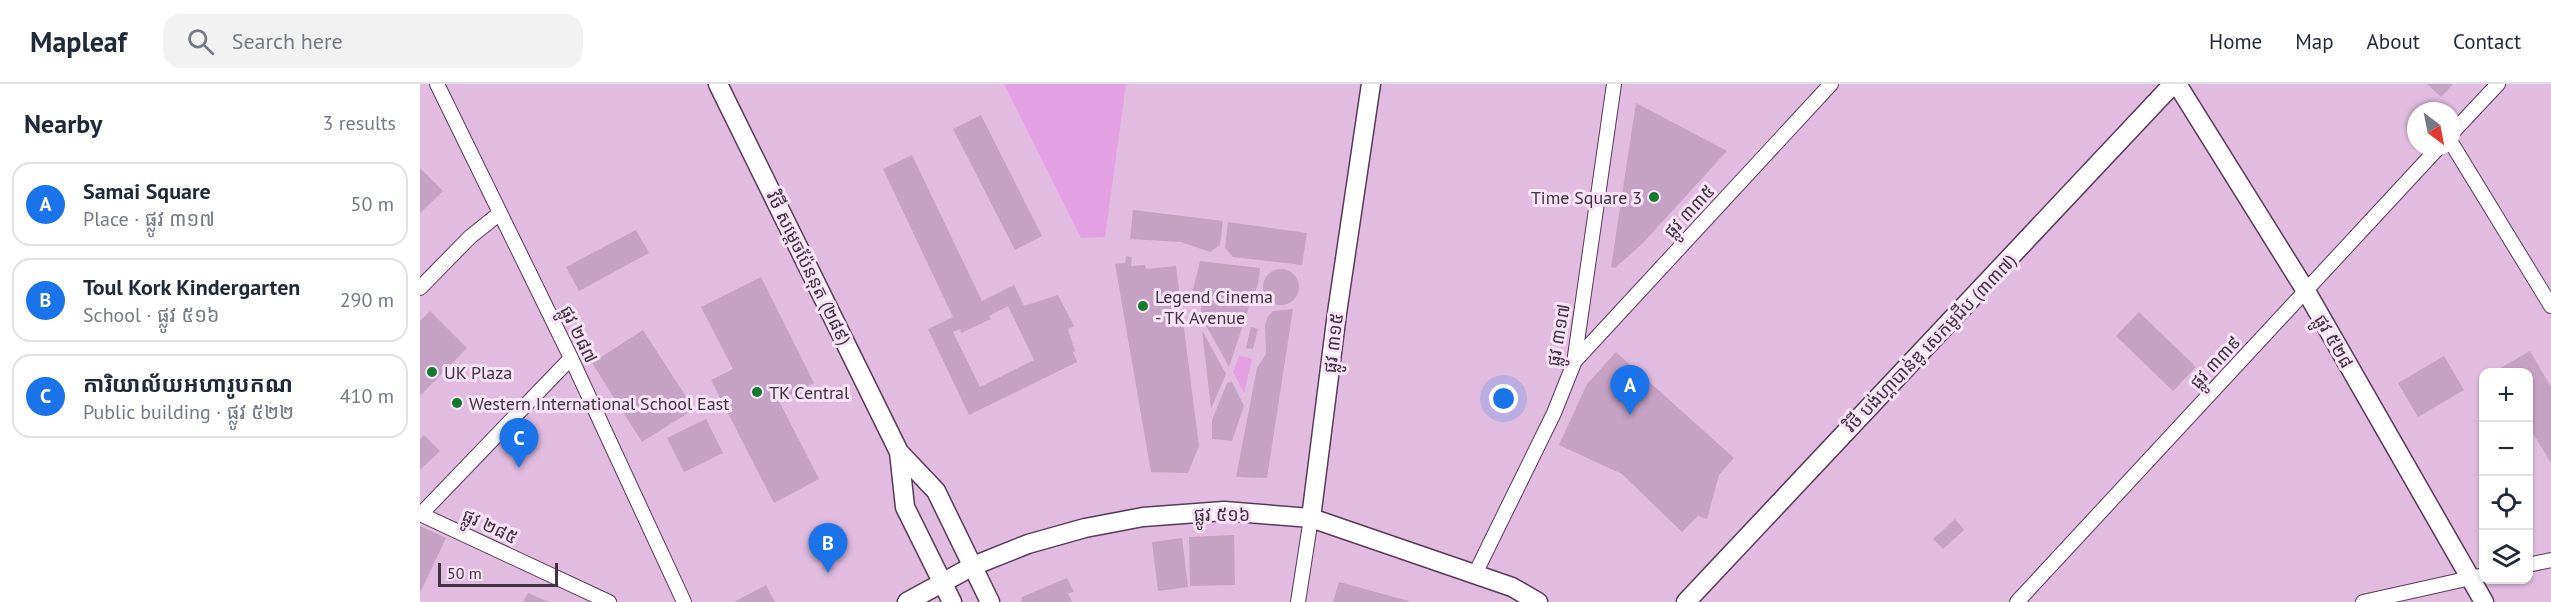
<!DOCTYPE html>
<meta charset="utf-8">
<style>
body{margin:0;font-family:"PT Sans","Noto Sans Khmer",sans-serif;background:#f2f2f3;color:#1f2937}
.controls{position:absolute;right:18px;bottom:18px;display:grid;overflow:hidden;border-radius:12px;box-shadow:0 2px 4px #0004}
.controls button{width:54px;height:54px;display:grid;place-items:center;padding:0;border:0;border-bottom:2px solid #e0e1e3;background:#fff;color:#1f2937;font:30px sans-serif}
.compass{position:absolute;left:1987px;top:18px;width:54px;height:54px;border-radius:50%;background:#fff;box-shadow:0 2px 4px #0004;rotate:148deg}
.scale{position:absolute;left:18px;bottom:15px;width:120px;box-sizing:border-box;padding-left:6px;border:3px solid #413241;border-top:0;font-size:16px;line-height:21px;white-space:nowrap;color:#413241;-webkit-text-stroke:4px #f7e4f6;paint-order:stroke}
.you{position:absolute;left:1084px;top:315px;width:21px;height:21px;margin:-15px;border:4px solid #fff;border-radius:50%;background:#1a73e8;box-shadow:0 0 0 9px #1a73e833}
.badge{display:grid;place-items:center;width:39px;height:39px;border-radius:50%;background:#1a73e8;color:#fff;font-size:20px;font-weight:700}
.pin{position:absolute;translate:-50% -50px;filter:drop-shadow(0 2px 3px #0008)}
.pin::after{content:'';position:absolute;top:32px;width:21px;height:18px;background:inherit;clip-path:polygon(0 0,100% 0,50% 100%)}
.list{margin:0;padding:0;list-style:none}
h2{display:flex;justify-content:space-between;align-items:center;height:78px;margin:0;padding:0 24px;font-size:26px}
h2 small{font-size:20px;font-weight:400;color:#747a83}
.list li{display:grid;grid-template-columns:39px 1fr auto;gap:18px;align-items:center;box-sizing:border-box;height:84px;margin:0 12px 12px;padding:0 12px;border:2px solid #e0e1e3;border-radius:18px}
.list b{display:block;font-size:22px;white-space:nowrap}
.list p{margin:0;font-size:20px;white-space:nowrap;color:#747a83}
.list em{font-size:20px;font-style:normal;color:#747a83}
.icon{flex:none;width:33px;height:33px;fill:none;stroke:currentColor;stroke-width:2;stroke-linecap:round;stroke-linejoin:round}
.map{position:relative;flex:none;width:2131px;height:518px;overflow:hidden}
header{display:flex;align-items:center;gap:36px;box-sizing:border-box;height:84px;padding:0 30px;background:#fff;border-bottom:2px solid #e0e1e3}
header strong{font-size:28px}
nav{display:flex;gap:33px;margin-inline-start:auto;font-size:21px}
.search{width:420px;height:54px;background:#f2f2f3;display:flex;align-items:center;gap:15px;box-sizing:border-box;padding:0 21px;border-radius:18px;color:#747a83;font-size:22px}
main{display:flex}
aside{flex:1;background:#fff}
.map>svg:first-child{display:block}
.green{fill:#e3a0e2}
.building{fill:#c5a1c4;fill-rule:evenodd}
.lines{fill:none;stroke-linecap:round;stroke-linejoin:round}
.street-casing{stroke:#583a58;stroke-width:16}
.secondary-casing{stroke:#583a58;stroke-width:21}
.street{stroke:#fff;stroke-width:14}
.secondary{stroke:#fff;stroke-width:18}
.poi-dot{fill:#117a2d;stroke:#f7e4f6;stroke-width:2}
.labels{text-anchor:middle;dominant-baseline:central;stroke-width:6;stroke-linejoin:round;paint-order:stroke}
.poi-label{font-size:18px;fill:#413241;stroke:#f7e4f6;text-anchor:start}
.street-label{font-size:18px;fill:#413241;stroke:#f7e4f6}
</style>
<header>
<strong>Mapleaf</strong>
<div class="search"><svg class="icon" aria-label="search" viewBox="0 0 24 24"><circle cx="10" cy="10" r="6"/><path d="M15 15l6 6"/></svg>Search here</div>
<nav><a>Home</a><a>Map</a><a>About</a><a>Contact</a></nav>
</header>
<main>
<aside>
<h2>Nearby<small>3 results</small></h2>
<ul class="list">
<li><span class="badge">A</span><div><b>Samai Square</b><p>Place · ផ្លូវ ៣១៧</p></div><em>50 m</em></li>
<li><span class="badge">B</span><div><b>Toul Kork Kindergarten</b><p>School · ផ្លូវ ៥១៦</p></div><em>290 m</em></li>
<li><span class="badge">C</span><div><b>ការិយាល័យអហារូបកណ</b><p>Public building · ផ្លូវ ៥២២</p></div><em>410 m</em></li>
</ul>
</aside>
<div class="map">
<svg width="2131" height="518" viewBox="0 0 2131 518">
<rect width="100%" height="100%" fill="#e1bce0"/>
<path class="green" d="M584,0h122l-21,153 -24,1z
M819,272l13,3 -8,34 -11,-21z"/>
<path class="building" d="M2007,0h26l-12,13z
M1216,19l91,48 -84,92 -28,25 -4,-1z
M561,31l61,121 -27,14 -62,-121z
M492,71l70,146 32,-16 10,21 34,-11 16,31 -6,3 7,22 -2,1 4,10 -108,53 -41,-86 25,-12 -70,-148zM588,222l26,54 -54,27 -27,-55 7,-3 1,4 30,-14 -2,-3z
M0,84l23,23 -23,22z
M713,126l90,11 -3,24 -10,7 -29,-10 -51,-3z
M808,138l79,11 -5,32 -69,-8 -8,-9z
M216,146l13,23 -70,38 -13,-24z
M706,172l6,1 -1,9 14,-1 1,4 30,-3 23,180 -11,27 -37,-1 -36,-208 10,-1z
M780,177l60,7 -2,16 -6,18 -60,-9z
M843 203a18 18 0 1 1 36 0a18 18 0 1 1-36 0Z
M341,193l53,106 -35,18 40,78 -45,24 -63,-123 22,-11 -32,-62z
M781,215l48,8 -20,60 -28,-51z
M873,225l-26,169 -31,-1 21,-109 9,-14 -1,-29 3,-9 5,-5z
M10,227l37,37 -47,48v-75z
M1719,228l57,55 -23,24 -57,-55z
M831,243l7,2 -5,20 -7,-1z
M223,246l51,79 -52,33 -50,-79z
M782,246l24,44 -15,35z
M2110,267l21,36v76l-23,-38v-53h-30l-1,-2z
M1196,268l118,106 -15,17 -12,44 -9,-3 -16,16 -60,-58 -63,-29 28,-61z
M2024,272l20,34 -46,27 -20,-34z
M812,298l12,24 -12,35 -20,-2v-19l15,-37z
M286,335l17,34 -39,19 -17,-34z
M4,351l16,16 -20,19v-31z
M1535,435l9,11 -21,19 -10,-10z
M0,442l26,12 -26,55z
M814,451l1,50 -45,1 -1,-49z
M762,454l6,49 -30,4 -6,-49z
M647,494l7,14 -6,1 4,9h-51l1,-5z
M919,498l70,19v1h-76z
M346,501l9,17h-41z
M108,509l21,9h-26z"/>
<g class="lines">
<g class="street-casing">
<path id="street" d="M17,0l134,274 113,244
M2032,49l46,-49
M2032,60l99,162
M0,204l50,-51 30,-24
M1154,278l257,-278
M0,430l189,88
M1,430l150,-156
M2108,481l23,-5
M1055,490l79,-161 20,-50 40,-279
M878,518l13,-84
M1597,518l422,-455
M1943,518l121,-27"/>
</g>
<g class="secondary-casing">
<path id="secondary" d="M298,0l181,368 37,39 54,111
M1757,0l129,207 178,311
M479,368l6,55 47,95
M891,434l26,-205 34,-229
M487,518l66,-36 55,-22 57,-16 58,-11 81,-6 87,7 201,69 26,15
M1266,518l487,-518"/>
</g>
<use href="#street" class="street"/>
<use href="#secondary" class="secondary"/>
</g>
<g class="poi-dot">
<circle cx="1234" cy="113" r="6"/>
<circle cx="723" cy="222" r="6"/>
<circle cx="12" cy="288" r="6"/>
<circle cx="337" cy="308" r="6"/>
<circle cx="37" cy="319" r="6"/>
</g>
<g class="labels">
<g class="poi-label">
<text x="1222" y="113" text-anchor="end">Time Square 3</text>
<text x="735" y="212">Legend Cinema<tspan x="735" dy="21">- TK Avenue</tspan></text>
<text x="24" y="288">UK Plaza</text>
<text x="349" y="308">TK Central</text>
<text x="49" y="319">Western International School East</text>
</g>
<g class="street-label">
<text transform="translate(1269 127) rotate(-47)">ផ្លូវ ៣៣៥</text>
<text transform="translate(389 184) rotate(64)">វិថី សម្តេចប៉ែននុត (២៨៩)</text>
<text transform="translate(159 250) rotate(64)">ផ្លូវ ២៨៧</text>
<text transform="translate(1138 251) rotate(-80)">ផ្លូវ ៣១៧</text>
<text transform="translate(1914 257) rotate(60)">ផ្លូវ ៥២៨</text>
<text transform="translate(913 259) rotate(-83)">ផ្លូវ ៣១៥</text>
<text transform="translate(1510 259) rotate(-46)">វិថី បង់ហ្គាបាន់ឌូ សេកមូជីប (៣៣៧)</text>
<text transform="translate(1795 278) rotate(-47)">ផ្លូវ ៣៣៩</text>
<text x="802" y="430">ផ្លូវ ៥១៦</text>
<text transform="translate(70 442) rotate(25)">ផ្លូវ ២៨៥</text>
</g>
</g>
</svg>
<div class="controls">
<button>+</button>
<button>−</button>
<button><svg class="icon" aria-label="locate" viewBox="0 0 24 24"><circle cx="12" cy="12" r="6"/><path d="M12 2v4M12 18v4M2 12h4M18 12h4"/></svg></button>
<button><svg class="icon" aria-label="layers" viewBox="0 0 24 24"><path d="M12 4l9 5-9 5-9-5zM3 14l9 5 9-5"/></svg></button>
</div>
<svg class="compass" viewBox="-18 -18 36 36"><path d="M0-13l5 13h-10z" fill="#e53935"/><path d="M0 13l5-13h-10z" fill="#747a83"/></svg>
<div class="scale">50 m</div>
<div class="you"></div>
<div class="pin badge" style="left:1210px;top:331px">A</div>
<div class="pin badge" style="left:408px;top:489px">B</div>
<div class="pin badge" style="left:99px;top:384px">C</div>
</div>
</main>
